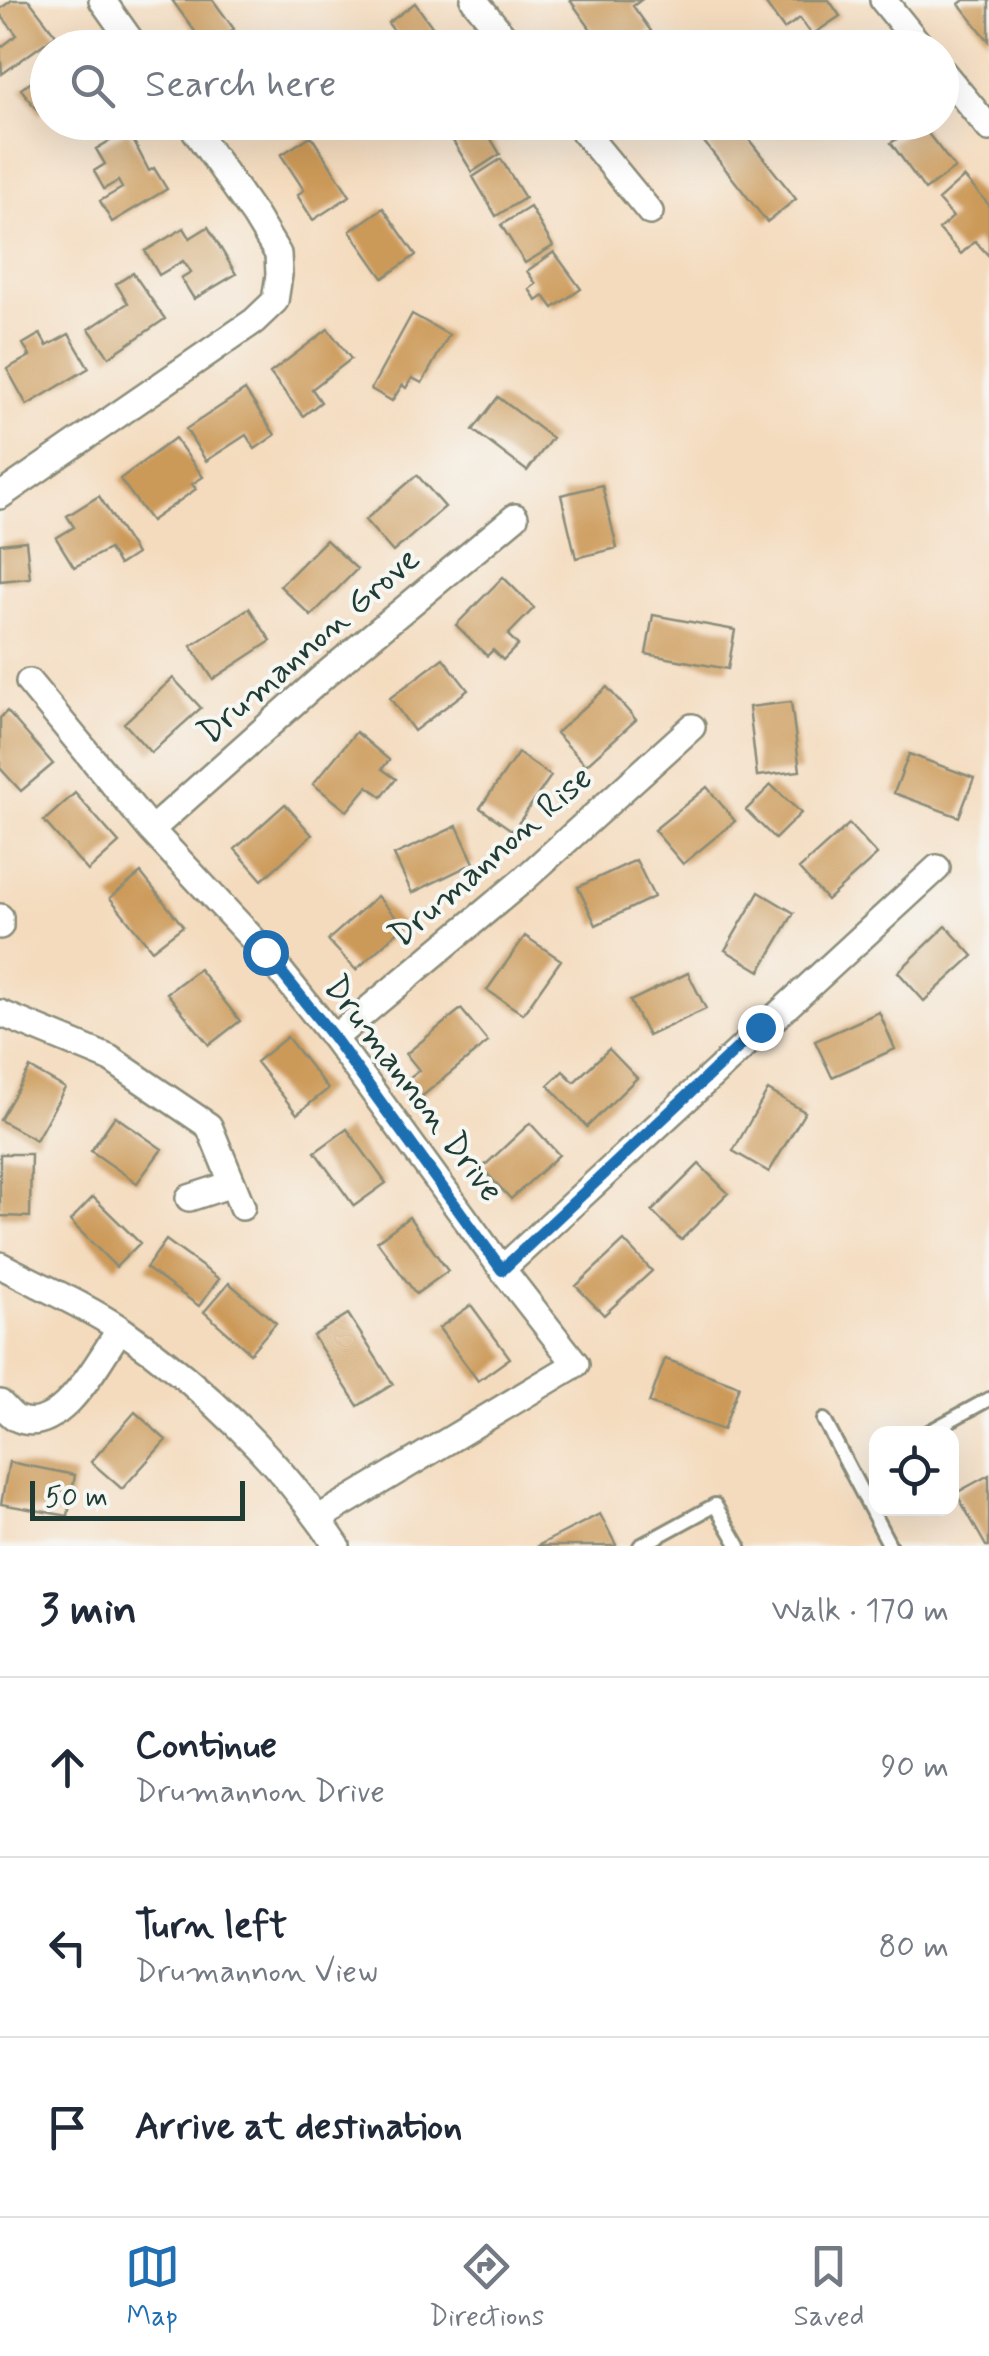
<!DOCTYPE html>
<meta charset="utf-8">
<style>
body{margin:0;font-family:Mynerve,sans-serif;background:#f6f6f7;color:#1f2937}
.controls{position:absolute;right:30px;bottom:30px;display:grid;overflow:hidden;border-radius:20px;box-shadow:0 10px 40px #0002}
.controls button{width:90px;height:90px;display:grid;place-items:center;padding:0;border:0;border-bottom:2px solid #e0e1e3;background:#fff;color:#1f2937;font:50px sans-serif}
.scale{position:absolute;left:30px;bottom:25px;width:215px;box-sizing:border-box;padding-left:10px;border:5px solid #1f3d34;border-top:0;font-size:28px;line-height:35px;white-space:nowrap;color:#1f3d34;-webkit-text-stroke:8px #f6f6f2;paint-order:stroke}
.stop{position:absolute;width:30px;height:30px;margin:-22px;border:8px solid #1f6fb2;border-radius:50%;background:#fff}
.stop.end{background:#1f6fb2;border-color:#fff;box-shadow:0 2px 10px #0008}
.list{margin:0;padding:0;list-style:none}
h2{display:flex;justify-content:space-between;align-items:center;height:130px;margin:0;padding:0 40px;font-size:42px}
h2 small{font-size:32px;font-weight:400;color:#747a83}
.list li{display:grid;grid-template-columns:65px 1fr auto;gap:30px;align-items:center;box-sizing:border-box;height:180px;padding:0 40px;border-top:2px solid #e0e1e3}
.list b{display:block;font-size:38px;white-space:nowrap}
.list p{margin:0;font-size:32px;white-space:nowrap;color:#747a83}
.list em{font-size:32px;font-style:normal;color:#747a83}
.icon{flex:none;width:55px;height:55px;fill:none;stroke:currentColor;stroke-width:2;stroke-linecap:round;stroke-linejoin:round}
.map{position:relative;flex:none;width:989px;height:1546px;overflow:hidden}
.search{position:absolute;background:#fff;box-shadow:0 10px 40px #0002;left:30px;right:30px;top:30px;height:110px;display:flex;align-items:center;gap:25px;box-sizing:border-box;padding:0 35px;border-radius:55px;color:#747a83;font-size:38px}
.sheet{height:670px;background:#fff}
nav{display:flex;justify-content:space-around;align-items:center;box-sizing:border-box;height:140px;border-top:2px solid #e0e1e3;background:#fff;font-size:28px;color:#747a83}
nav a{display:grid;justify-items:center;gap:5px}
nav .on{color:#1f6fb2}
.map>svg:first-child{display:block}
.building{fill:#cc9a59}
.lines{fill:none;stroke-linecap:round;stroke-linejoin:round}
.lane-casing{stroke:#8a8c79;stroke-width:18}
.street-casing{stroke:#8a8c79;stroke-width:30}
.lane{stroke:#fff;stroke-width:12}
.street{stroke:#fff;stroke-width:25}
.route{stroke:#1f6fb2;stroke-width:12}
.labels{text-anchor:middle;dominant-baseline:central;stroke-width:8;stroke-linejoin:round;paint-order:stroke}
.street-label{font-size:35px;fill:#1f3d34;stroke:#f6f6f2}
</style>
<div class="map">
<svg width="989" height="1546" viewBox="0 0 989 1546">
<rect width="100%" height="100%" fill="#f6f6f2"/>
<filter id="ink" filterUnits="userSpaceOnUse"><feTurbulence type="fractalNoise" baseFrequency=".01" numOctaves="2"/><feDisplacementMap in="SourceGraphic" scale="20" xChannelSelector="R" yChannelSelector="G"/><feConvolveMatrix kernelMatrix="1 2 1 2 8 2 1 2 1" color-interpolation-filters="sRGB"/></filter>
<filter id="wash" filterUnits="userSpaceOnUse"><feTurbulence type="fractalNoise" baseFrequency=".0048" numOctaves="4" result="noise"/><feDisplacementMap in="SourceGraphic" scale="40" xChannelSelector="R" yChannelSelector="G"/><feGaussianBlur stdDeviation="2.25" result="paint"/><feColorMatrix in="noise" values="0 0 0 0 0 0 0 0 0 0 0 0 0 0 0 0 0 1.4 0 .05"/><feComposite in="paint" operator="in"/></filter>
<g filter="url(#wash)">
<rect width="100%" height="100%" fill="#f4dbbe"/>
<g id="blocks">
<path class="building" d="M12,0h17l27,35 -54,39 -2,-26 17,-13 -17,-21v-5z
M172,0h41l21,29 -27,19z
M570,0h71l-8,6 18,25 -23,17h-24z
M763,0h66l11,16 -28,19 -12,-17 -16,11z
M964,0h25v41l-30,-37z
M415,3l26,36 -11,9h-23l-19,-25z
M48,70v44l-3,-4 -5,4 -19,-25z
M466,122h15l19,32 -28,18 -24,-39z
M711,122h24l61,77 -29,23 -70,-89z
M919,122l36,46 -30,22 -34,-47z
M128,130l21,41 5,-3 13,21 -55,33 -12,-21 22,-13 -4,-7 -14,8 -10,-18 11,-7 -9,-15z
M311,136l39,60 -37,24 -16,-25 7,-5 -23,-35z
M501,159l24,39 -29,18 -23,-39z
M964,177l25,28v51l-14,-15 -14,13 -22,-25 14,-12 -15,-17z
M530,207l23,39 -28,17 -24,-38z
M383,208l33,47 -33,23 -33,-47z
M208,227l28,47 -42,25 -13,-21 10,-6 -8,-11 -24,14 -14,-24 39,-23 6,10z
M554,252l27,37 -28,19 -9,-12 -7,5 -8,-12 7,-5 -9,-13z
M133,273l32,46 -56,38 -20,-28 39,-26 -12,-19z
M412,314l37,21 -27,48 -10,-5 -6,10 -4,-3 -10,16 -21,-12z
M328,329l23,30 -39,30 9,13 -18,14 -33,-43z
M40,334l7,12 22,-12 20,34 -62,37 -20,-36 23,-13 -7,-12z
M245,390l30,45 -20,14 -9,-14 -40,26 -20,-32z
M498,397l54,41 -25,33 -54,-41z
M175,438l28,39 -11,7 4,5 -45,32 -31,-42z
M417,475l28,32 -52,45 -28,-32z
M602,485l15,63 -41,10 -15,-63z
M99,496l37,58 -17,11 -10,-16 -35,18 -18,-29 18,-11 -7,-11z
M326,540l31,29 -46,47 -31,-30z
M26,541l4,37 -30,3v-37z
M503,577l31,31 -26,27 10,10 -15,15 -10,-10 -6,6 -31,-31z
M249,608l22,33 -58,38 -22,-33z
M653,615l82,15 -7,39 -82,-15z
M443,658l25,32 -54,41 -24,-33z
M173,678l28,30 -50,45 -27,-30z
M607,687l29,33 -50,45 -30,-32z
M791,702l9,69 -43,5 -8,-69z
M7,711l46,53 -32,27 -21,-23v-50z
M356,732l33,28 -7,9 14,10 -14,18 -14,-11 -21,25 -34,-27z
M518,753l33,23 -38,55 -33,-23z
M909,754l65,24 -15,39 -65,-24z
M771,785l30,28 -26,26 -29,-29z
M707,787l28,34 -52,43 -29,-34z
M75,793l44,50 -31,28 -44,-50z
M285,804l27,31 -50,45 -27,-31z
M849,824l28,31 -50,45 -28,-31z
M457,826l17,37 -62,30 -18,-38z
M636,860l18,37 -58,28 -18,-38z
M141,873l42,53 -31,24 -42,-52z
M759,892l35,21 -34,58 -35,-21z
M377,896l27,30 -48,44 -28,-30z
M946,926l27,30 -49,45 -26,-29z
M525,936l36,24 -38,54 -36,-24z
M199,969l41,52 -31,24 -42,-52z
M688,973l18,36 -58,27 -18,-35z
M461,1009l27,33 -73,60 -14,-17 18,-15 -13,-16z
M879,1012l16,37 -63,28 -17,-36z
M287,1037l41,52 -31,25 -41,-52z
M609,1049l28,29 -50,49 -39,-42 15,-14 11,11z
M30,1068l35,20 -29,52 -36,-20z
M768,1090l37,22 -36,60 -36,-21z
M115,1116l47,33 -25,34 -46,-32z
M530,1123l29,32 -48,44 -29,-31z
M347,1129l39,54 -32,23 -39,-54z
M0,1154h31l-1,63 -30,-1z
M699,1164l29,29 -47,47 -29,-29z
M93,1197l47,46 -24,24 -46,-46z
M409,1217l39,54 -32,23 -39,-53z
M166,1240l53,39 -20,27 -53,-38z
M624,1241l28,30 -48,44 -28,-29z
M229,1283l47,40 -26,30 -46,-41z
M471,1305l39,53 -32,23 -39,-53z
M348,1314l45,70 -35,22 -45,-70z
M665,1359l74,27 -16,44 -74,-27z
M135,1412l31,28 -44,49 -31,-27z
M9,1462l66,13 -7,41 -67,-12z
M989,1475v71h-3l-30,-53z
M600,1514l16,31 -2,1h-77z"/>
</g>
</g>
<g filter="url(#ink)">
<use href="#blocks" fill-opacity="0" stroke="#8a8c79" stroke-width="2.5"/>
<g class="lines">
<g class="lane-casing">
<path id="lane" d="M824,1420l66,126
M925,1434l64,-35
M640,1546l75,-41 24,41"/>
</g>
<g class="street-casing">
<path id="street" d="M102,0l34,48
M474,0l39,48
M883,0l39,48
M942,71l47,57
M576,122l74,90
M0,496l254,-175 21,-20 4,-26 -1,-21 -23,-38 -66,-94
M29,682l122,148 114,122 69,86 168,231 74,95 -257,154
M151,830l174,-155 190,-158
M0,917v9
M0,1013l109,45 100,68 33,81
M334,1038l188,-157 170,-154
M189,1198l43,-14
M0,1265c40,21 85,40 122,65 83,57 159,132 215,216
M502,1269l435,-401
M0,1403c5,5 12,14 18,16 43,18 82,-61 102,-90"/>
</g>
<use href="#lane" class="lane"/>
<use href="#street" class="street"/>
</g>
</g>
<g class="lines" filter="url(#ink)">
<path class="route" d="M265,952l69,86 168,232 258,-243"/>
</g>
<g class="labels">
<g class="street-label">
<text transform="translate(309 646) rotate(-41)">Drumannon Grove</text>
<text transform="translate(491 857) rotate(-41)">Drumannon Rise</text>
<text transform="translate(413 1089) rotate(53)">Drumannon Drive</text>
</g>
</g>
</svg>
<div class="controls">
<button><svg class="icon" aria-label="locate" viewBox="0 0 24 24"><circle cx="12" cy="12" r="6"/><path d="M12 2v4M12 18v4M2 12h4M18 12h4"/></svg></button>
</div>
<div class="scale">50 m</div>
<div class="stop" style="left:265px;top:952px"></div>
<div class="stop end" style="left:760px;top:1027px"></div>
<div class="search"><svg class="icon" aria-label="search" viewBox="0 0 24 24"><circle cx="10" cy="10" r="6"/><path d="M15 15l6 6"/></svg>Search here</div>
</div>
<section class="sheet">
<h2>3 min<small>Walk · 170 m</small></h2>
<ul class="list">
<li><svg class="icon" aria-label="ahead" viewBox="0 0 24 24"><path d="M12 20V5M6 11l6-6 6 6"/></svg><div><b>Continue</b><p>Drumannon Drive</p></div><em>90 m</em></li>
<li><svg class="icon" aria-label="left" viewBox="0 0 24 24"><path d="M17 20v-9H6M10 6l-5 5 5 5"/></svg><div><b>Turn left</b><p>Drumannon View</p></div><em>80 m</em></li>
<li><svg class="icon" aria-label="arrive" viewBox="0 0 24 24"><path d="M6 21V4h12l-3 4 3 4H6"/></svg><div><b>Arrive at destination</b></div></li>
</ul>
</section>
<nav>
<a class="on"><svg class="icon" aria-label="map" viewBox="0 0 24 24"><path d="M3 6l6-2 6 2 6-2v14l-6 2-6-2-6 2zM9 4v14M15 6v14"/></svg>Map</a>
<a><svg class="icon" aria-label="directions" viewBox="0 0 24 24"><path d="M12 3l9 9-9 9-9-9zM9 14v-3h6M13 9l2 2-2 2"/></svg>Directions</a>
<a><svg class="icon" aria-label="saved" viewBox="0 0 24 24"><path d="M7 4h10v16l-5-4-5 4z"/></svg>Saved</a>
</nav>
